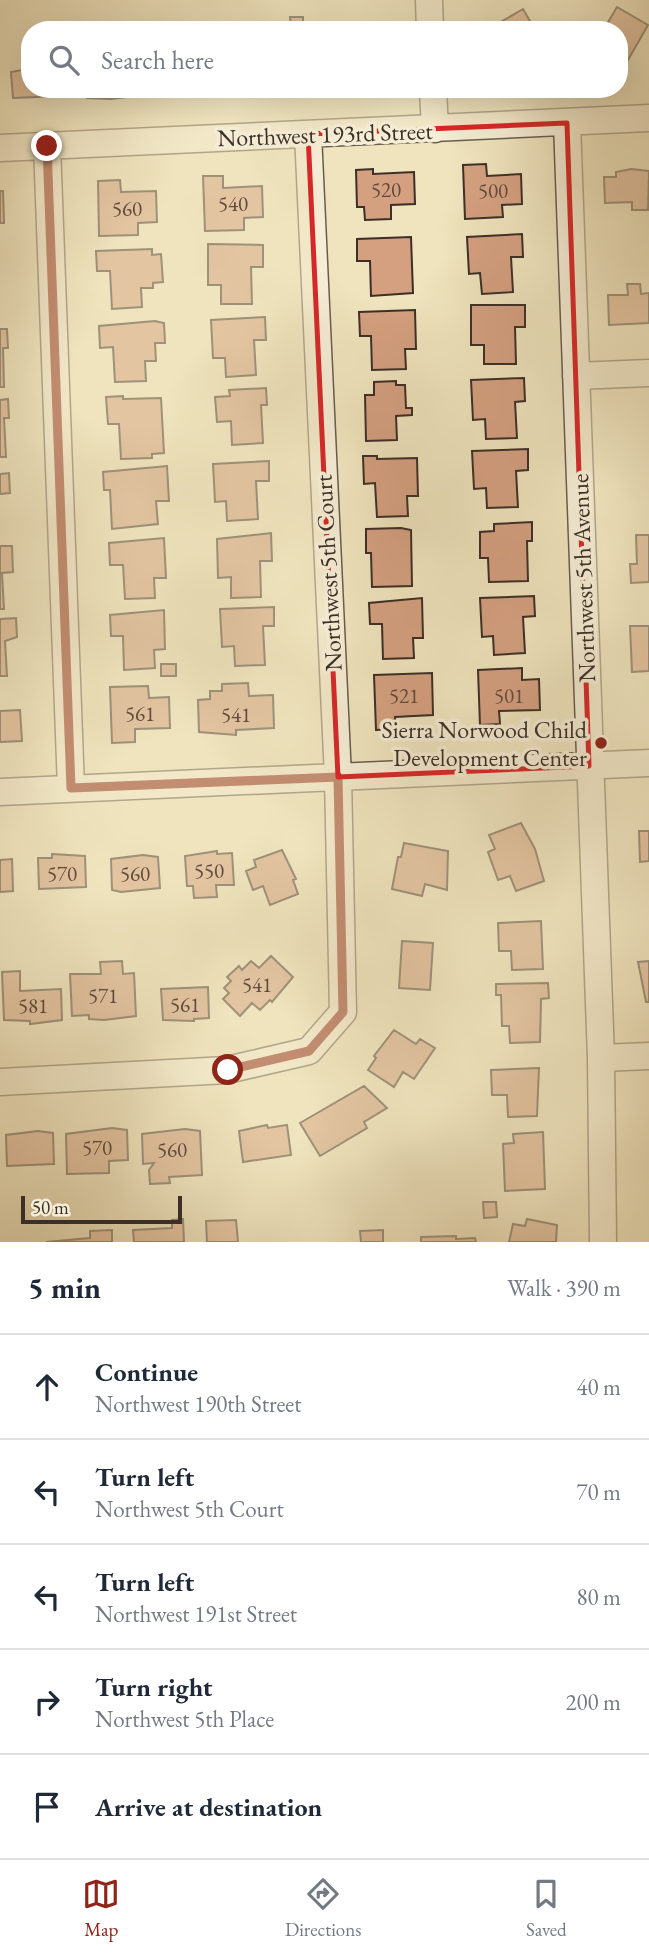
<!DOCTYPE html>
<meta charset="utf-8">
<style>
body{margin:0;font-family:"EB Garamond",serif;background:#f2f2f3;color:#1f2937}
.scale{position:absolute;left:21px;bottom:18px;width:161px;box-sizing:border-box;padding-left:7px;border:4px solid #3c2f27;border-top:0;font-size:19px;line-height:24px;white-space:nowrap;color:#3c2f27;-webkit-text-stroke:5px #f5edd5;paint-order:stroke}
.stop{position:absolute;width:21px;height:21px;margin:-16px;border:5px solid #8f2418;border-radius:50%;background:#fff}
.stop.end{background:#8f2418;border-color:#fff;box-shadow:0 2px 7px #0008}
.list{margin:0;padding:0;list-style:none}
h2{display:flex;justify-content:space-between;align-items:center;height:91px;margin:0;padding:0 28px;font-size:30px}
h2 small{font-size:23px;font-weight:400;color:#747a83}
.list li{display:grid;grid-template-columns:46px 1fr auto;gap:21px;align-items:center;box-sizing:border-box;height:105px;padding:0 28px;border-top:2px solid #e0e1e3}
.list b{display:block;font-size:26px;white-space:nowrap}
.list p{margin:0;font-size:23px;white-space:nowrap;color:#747a83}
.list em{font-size:23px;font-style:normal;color:#747a83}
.icon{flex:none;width:38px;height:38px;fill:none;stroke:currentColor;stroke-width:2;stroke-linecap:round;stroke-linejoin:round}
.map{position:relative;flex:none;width:649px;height:1242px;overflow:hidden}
.search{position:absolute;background:#fff;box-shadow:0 7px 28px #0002;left:21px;right:21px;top:21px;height:77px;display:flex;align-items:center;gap:18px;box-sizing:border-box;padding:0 24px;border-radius:28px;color:#747a83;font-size:26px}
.sheet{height:616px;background:#fff}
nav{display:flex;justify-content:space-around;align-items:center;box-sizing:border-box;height:98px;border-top:2px solid #e0e1e3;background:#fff;font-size:19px;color:#747a83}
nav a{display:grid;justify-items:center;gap:4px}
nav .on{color:#8f2418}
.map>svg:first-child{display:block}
.building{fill:#d4a080;stroke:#3c2f27;stroke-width:2}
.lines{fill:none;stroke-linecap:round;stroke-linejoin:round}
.minor-casing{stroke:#695c4d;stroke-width:29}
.minor{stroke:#f5edd5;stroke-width:26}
.route{stroke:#8f2418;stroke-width:9}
.marked{fill:none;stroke:#d62828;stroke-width:5;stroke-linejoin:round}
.poi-dot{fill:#8f2418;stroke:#f5edd5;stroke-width:2.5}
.labels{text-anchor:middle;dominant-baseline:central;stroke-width:7;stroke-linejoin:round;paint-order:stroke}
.number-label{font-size:21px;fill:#624b3d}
.street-label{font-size:24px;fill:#3c2f27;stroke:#f5edd5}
.poi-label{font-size:24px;fill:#3c2f27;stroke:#f5edd5;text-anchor:end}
</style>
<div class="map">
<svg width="649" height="1242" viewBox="0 0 649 1242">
<rect width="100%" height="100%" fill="#efe4be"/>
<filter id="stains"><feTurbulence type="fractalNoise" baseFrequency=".00286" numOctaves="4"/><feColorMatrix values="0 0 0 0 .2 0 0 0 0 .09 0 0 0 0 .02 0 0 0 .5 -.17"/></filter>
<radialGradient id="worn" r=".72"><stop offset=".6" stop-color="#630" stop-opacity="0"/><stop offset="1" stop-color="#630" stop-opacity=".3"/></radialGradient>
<path class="building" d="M617,7l31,18 -28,49 -1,-44h-24l3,-5 6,4z
M523,9l8,14 -10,7h-34z
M290,17h13v13h-12z
M27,69h3v20h31v7l-48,2 -2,-26z
M86,89h48v7l-23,3 -24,-1z
M159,89h47l-33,4z
M233,89h35l-20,4v-3z
M486,164l1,12 34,-2 1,30 -20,1 1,12 -38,2 -2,-54z
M373,169v5l41,-2 1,32 -24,1v14l-26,1 -1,-13h-7l-1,-37z
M631,169l18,2 -1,39h-16v-8l-27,1 -1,-26h12v-5z
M203,176h20v12l39,-2 1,31 -19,1v12l-39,1z
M120,180l1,12 35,-1 1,31 -19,1v12l-39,1 -1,-55z
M0,191h3l1,32h-4z
M522,234l1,23h-12l2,35 -31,2 -2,-21 -11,1 -2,-37z
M411,237l2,56 -42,3 -1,-35h-13v-22z
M208,244l55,1v22h-12l1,37h-31v-19h-13z
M152,249v6l9,-1 2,28 -10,1v5h-12l1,19 -30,2 -2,-38h-13l-1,-20z
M627,284h13l1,10 8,-1v30l-40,2 -1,-30h20z
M471,305h54v22h-10l1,37h-32v-19h-13z
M415,310l1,39h-11l1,20 -34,1 -1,-34h-11l-1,-24z
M265,317l1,23h-12l2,35 -30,2 -1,-19h-12l-2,-38z
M155,321l9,2 1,20h-10l1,18h-11l1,20 -31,1 -2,-35 -13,1 -1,-22z
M0,329h7l1,19h-5l1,39h-4z
M524,378l1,23 -10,1 2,36 -31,1 -1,-20 -12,1 -2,-40z
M396,381v4h9l1,23h6v7l-16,1 1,24 -31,1 -1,-46h9v-13z
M266,388l1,17h-6l2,38 -31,2 -1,-24 -14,1 -2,-25 15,-1 -1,-6z
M123,396v3l38,-1 3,55 -12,1v4l-31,1 -2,-35h-11l-2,-27z
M8,399l1,19h-5l2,39h-6v-57z
M528,449v21l-12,1 2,36 -31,1 -1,-20 -12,1 -2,-38z
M363,456h14v3l40,-1 1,38h-11l1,20 -31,1 -2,-34 -11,1z
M269,461v20h-13l2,38 -31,2 -1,-20 -11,1 -2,-38z
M167,466l2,35h-13l2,23 -46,5 -2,-39h-6l-1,-18z
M9,473l1,20 -10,1v-20z
M532,522v19h-5l1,40 -39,1 -1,-24h-8v-26l14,-1v-7z
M401,528l10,2 1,56 -40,1 -1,-34h-5v-24z
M271,533l1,28h-12l1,36 -30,1v-21l-13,1 -1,-39z
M636,535h13v47l-18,1 -1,-19h7z
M164,538l2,40h-12l1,20 -30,1 -2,-34h-13l-1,-22z
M0,546h12l1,26 -11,1 2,36h-4z
M534,596l1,20 -12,1 2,36 -31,2 -1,-19 -11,1 -2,-39z
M422,598l1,40h-10l1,20 -31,1 -1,-35h-12l-1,-21z
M274,607v19h-11l2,39 -30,1 -1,-20 -12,1 -2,-38z
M164,610l1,39 -11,1 1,18 -31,2 -1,-34h-12l-1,-21z
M16,618l1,19 -12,4 2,35h-7v-57z
M630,626h19v45l-17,1z
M161,664h15v12h-15z
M522,668v12l17,-1 1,31 -41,1 1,13 -20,1 -2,-55z
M432,673l1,42 -38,2 1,12 -20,1 -2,-55z
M248,683l1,13 24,-1 1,33 -38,2v5l-37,-3 -1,-32 12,-1v-8h12v-7z
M148,686l1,12 20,-1 1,31 -35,1v13l-23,1 -2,-56z
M20,710l2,31 -22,1v-31z
M521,823l14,26 9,32 -28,10 -6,-15 -12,4 -10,-28 7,-3 -6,-14z
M639,831h10v30l-9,1z
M404,843l44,8 -1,39 -22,-6 -3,12 -30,-7 6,-32h3z
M282,850l14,29 -3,1 5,14 -28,11 -7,-19 -10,4 -7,-19 10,-4 -2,-7z
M217,851v3l15,-1 2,32h-18l1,12 -23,1 -1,-12h-6l-2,-30z
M52,854l33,2 1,31 -47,2 -1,-31h14z
M143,855l15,2 2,31 -39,4 -9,-2 -1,-31z
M12,859l1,32 -13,1v-32z
M541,921l2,48 -31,1 -1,-19h-12l-1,-28z
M402,941l31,2 -3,47 -31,-2z
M271,956l22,21 -21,25 -2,-2 -10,10 -8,-7 -12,13 -17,-17 6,-6 -5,-5 7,-7 -4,-4 12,-11 3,4 9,-9 8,7z
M122,961l1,13 11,-1 2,43 -32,4 -15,-1v-4l-17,1 -2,-42h31l-1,-12z
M649,961v41h-3l-8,-40z
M20,971v20l41,-2 1,31 -32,4v-3l-26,-1 -2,-48z
M548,983l1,15 -8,1 -1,43 -30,1 -1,-17h-7l-1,-31h-5v-11z
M208,987l1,31 -15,1v2l-31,-1 -2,-31z
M394,1030l22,14 4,-5 15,9 -21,31 -11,-7 -9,15 -26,-17 8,-12 -2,-2z
M539,1068l-2,48 -29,1 -1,-22h-15l-1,-25z
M364,1086l23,22 -23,14 3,6 -47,28 -20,-33z
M267,1125l1,3 19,-3 4,30 -48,7 -4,-31z
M112,1128l15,2 1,30 -19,1v12l-42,1 -1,-40z
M185,1129l15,2 2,44 -33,2 1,6 -20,1 -1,-14 5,-7 -11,1 -1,-30z
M38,1131l15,2 1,31 -47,2 -1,-31z
M543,1132l2,57 -40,2 -2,-47 11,-1 -1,-9z
M483,1202h13l1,15 -13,1z
M183,1219l1,23h-50l-1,-12 39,-2v-8z
M527,1219l30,6 -1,17h-47l4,-18 12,2z
M236,1220l2,22h-31l-1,-21z
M112,1230v12h-66l44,-4v-7z
M383,1230v12h-22l-1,-11z
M456,1236v3l19,-1 1,4h-55v-5z"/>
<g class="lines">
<g class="minor-casing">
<path id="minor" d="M429,0l1,30
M433,89l2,40
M567,123l34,935 2,184
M47,146l24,642
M0,148l649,-30
M576,376l73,-3
M0,792l649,-29
M601,1058l48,-2
M0,1082l227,-12 82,-19 34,-39 -5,-235 -30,-643"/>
</g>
<use href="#minor" class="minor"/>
</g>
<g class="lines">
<path class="route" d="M47,146l24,642 267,-11 5,235 -34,39 -81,19"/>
</g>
<path d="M0 0H649V1242H0ZM567,123l22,643 -251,11 -30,-643z" fill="#efe4be" fill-opacity=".55" fill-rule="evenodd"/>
<path class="marked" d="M567,123l22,643 -251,11 -30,-643z"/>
<circle class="poi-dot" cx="601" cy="743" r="7"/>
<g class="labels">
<g class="number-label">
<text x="386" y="189">520</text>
<text x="493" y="190">500</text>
<text x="233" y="203">540</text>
<text x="127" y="208">560</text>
<text x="404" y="695">521</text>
<text x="509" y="695">501</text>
<text x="140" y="713">561</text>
<text x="236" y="714">541</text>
<text x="209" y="870">550</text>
<text x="62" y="873">570</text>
<text x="135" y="873">560</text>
<text x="257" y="984">541</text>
<text x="103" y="995">571</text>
<text x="185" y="1004">561</text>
<text x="33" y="1005">581</text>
<text x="97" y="1147">570</text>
<text x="172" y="1149">560</text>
</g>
<g class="street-label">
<text transform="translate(325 134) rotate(-2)">Northwest 193rd Street</text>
<text transform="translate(328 573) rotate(-93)">Northwest 5th Court</text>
<text transform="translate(583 578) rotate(-92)">Northwest 5th Avenue</text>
</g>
<g class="poi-label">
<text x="587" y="729">Sierra Norwood Child<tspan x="587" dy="28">Development Center</tspan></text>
</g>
</g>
<rect width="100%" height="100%" filter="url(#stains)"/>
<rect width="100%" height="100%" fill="url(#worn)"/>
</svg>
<div class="scale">50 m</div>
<div class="stop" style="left:228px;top:1070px"></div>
<div class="stop end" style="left:47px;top:146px"></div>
<div class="search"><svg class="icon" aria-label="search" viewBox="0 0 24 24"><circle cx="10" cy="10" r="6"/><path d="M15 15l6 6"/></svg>Search here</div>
</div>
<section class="sheet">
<h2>5 min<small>Walk · 390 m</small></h2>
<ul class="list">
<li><svg class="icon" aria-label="ahead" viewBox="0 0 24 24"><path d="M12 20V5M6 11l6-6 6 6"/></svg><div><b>Continue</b><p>Northwest 190th Street</p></div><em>40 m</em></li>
<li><svg class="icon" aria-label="left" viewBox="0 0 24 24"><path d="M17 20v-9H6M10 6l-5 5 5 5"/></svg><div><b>Turn left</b><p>Northwest 5th Court</p></div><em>70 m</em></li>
<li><svg class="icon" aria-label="left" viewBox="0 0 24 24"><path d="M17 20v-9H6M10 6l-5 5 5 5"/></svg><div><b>Turn left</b><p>Northwest 191st Street</p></div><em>80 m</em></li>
<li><svg class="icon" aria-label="right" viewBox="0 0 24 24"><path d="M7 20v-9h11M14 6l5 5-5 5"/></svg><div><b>Turn right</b><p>Northwest 5th Place</p></div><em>200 m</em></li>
<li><svg class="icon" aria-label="arrive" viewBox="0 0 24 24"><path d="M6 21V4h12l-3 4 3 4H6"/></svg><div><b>Arrive at destination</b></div></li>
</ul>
</section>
<nav>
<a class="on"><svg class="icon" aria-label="map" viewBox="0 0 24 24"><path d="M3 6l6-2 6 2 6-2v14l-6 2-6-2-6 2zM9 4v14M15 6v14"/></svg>Map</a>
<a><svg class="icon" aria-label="directions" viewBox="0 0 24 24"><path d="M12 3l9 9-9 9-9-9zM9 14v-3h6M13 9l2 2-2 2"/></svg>Directions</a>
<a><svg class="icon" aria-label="saved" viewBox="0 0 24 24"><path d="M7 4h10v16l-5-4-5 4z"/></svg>Saved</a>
</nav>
